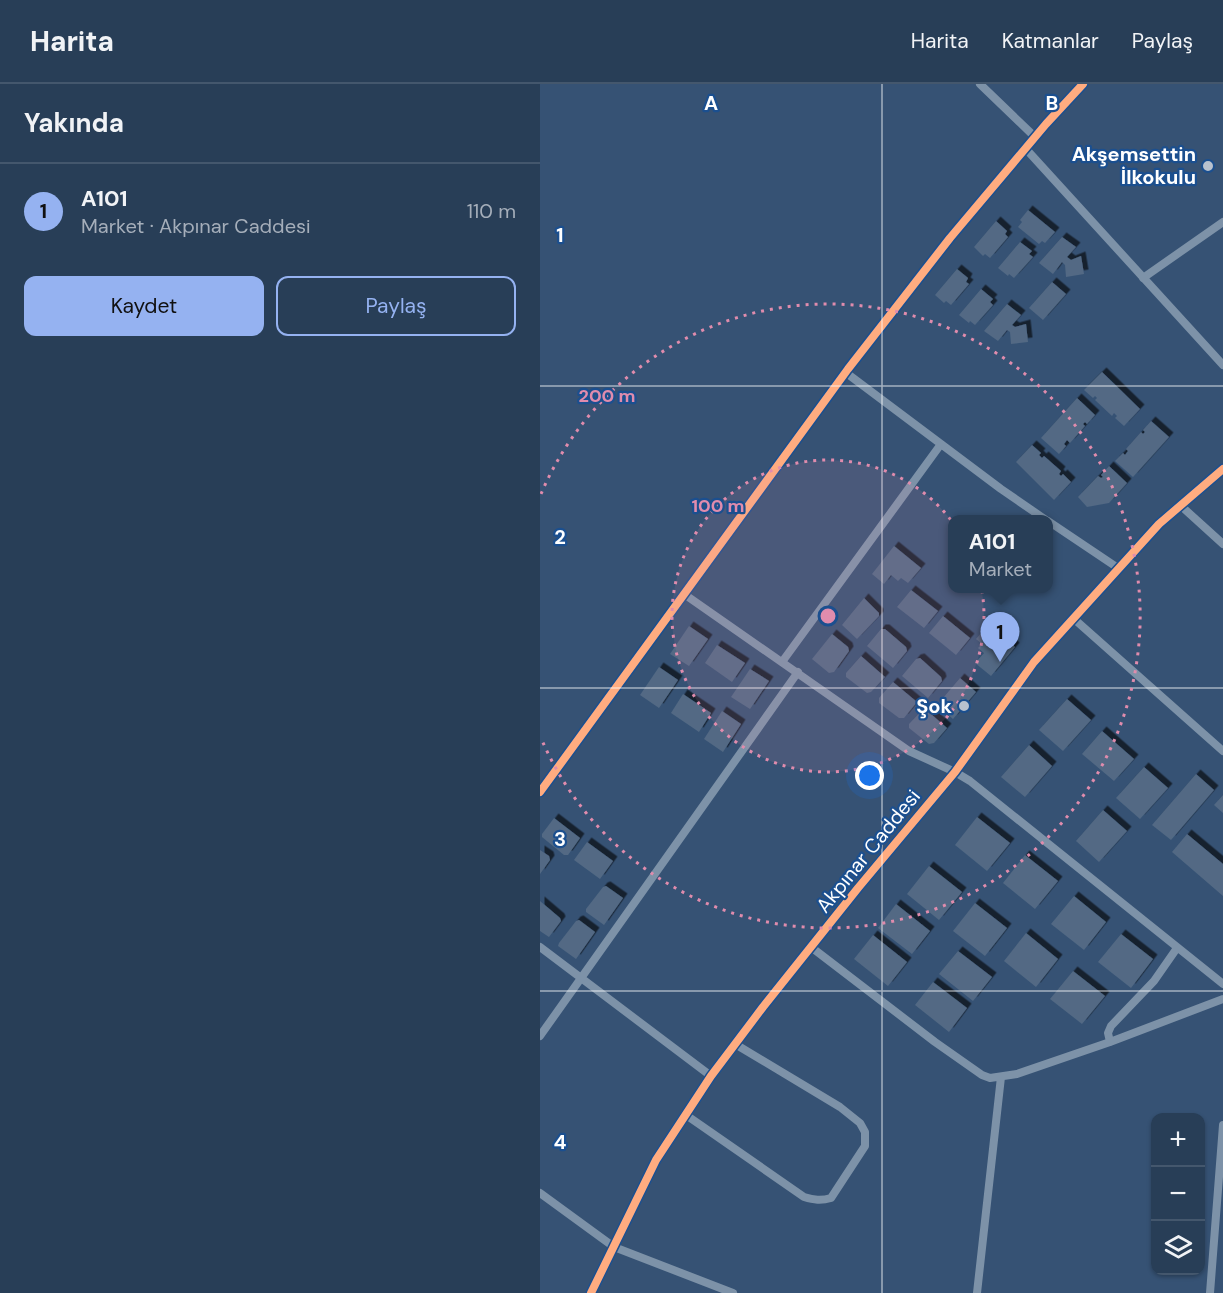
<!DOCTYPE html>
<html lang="tr">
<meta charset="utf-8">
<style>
body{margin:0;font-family:"DM Sans",sans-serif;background:#344961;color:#f1f3f6}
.controls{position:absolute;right:18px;bottom:18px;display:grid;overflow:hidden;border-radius:12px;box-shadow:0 2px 4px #0004}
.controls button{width:54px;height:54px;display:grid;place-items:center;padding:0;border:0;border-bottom:2px solid #44576d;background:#283e57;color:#f1f3f6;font:30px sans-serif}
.you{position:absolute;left:330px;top:692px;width:21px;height:21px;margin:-15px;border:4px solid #fff;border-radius:50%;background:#1a73e8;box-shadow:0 0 0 9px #1a73e833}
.badge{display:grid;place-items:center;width:39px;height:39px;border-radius:50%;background:#95b2f1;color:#111;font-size:20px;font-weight:700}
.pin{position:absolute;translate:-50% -50px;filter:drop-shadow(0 2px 3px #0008)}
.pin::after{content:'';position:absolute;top:32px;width:21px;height:18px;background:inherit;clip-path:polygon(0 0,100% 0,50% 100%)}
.popup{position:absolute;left:408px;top:431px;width:105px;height:78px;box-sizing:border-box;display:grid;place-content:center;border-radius:12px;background:#283e57;filter:drop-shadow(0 2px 4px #0005);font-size:20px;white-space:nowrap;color:#a5aeba}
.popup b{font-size:22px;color:#f1f3f6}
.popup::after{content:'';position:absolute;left:50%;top:100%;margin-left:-12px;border:12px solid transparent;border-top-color:#283e57}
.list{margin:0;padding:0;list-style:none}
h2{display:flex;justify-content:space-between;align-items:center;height:78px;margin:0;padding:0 24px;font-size:26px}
h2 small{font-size:20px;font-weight:400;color:#a5aeba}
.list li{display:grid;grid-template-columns:39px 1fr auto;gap:18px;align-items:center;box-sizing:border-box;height:96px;padding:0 24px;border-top:2px solid #44576d}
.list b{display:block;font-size:22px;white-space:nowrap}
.list p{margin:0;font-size:20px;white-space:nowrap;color:#a5aeba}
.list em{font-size:20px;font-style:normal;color:#a5aeba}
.actions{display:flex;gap:12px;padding:18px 24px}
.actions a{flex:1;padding:14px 0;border:2px solid #95b2f1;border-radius:12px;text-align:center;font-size:21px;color:#95b2f1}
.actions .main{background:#95b2f1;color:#111}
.icon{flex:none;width:33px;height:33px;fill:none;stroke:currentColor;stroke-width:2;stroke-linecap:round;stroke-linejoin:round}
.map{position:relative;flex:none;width:683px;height:1209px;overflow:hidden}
header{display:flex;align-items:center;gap:36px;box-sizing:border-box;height:84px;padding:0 30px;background:#283e57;border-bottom:2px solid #44576d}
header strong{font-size:28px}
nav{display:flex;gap:33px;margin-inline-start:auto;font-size:21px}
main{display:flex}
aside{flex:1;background:#283e57}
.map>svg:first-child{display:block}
.building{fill:#526984;filter:url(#shadow)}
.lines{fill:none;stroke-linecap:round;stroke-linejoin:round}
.minor{stroke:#7d92a8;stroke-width:8}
.tertiary{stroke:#7d92a8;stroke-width:10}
.cycleway-casing{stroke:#1b4f8f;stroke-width:11}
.cycleway{stroke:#ffac80;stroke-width:8}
.grid{fill:none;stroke:#fff;stroke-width:1.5;stroke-opacity:0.55}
.ring{fill:none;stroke:#e08cad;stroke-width:3;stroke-dasharray:3 6}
.poi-dot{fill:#b9c2ce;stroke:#1b4f8f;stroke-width:2}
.labels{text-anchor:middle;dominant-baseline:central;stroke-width:4.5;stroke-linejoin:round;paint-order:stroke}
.poi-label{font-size:20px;font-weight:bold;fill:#fff;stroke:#1b4f8f;text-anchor:end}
.street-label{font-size:20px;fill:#fff;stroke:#1b4f8f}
.grid-label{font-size:20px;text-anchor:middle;font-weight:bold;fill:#fff;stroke:#1b4f8f;stroke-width:4.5;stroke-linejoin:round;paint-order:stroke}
.centre{fill:#e08cad;stroke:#1b4f8f;stroke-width:3}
.ring-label{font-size:18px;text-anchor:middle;font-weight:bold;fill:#e08cad;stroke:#1b4f8f;stroke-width:4.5;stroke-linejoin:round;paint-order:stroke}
</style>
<header>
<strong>Harita</strong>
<nav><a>Harita</a><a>Katmanlar</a><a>Paylaş</a></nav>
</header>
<main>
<aside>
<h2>Yakında<small></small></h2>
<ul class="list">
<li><span class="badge">1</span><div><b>A101</b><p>Market · Akpınar Caddesi</p></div><em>110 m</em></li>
</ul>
<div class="actions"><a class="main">Kaydet</a><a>Paylaş</a></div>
</aside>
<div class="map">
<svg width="683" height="1209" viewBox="0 0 683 1209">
<defs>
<filter id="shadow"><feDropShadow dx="4.5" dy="-4.5" stdDeviation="0" flood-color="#0009"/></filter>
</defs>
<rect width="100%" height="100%" fill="#365274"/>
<path class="building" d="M488,126l27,22 -10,11 -3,-2 -3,3 -21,-17 4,-5 -2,-2z
M456,137l11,10 -2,3 3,3 -18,21 -5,-4 -2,2 -9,-9z
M522,153l14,10 -9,10 4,3 10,-4 3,18 -18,3 -1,-12 -3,-3 -9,12 -14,-11z
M480,158l12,9 -3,3 4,3 -19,21 -5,-4 -1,2 -10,-8z
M417,185l11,9 -2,4 3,2 -18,21 -5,-4 -2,2 -9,-8z
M512,198l14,12 -23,26 -14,-12z
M441,205l12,10 -3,3 3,3 -18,20 -5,-4 -1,2 -10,-8z
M467,220l14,11 -9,10 3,2 11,-3 2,18 -17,2 -1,-12 -3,-2 -9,11 -14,-10z
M562,288l38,37 -16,17 -9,-8 2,-2 -3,-3 -2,3 -17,-16 2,-2 -2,-2 -2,2 -9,-8z
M537,314l18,17 -8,9 -2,-2 -2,2 2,2 -15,17 -3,-3 -3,4 2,2 -7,8 -18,-16z
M611,337l18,16 -36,40 -18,-16 8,-8 2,2 3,-4 -2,-2 15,-17 2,2 2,-2 -2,-2z
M492,361l9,8 -2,2 3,3 2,-2 17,15 -2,3 2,2 2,-2 8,8 -17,18 -38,-38z
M569,382l18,17 -18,20 -22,4 -9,-10 20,-21 3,2 2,-1 -2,-2z
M354,462l27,22 -13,15 -7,-5 -3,3 -7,-6 -7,9 -12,-10z
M371,506l27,21 -14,17 -27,-21z
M324,514l15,15v3l-22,23 -15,-14z
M403,532l27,22 -14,17 -27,-22z
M448,541l27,22 -24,29 -16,-13 9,-10 -6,-5 4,-4 -6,-5z
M149,542l19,13 -19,27 -19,-12z
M341,545h4l21,18 1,4 -14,17 -26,-22z
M292,550l16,13 1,4 -15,21 -5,1 -17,-14z
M177,561l28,18 -13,19 -27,-19z
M321,572l24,21 -14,15 -4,1 -21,-16v-4z
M380,574l21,19 1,4 -14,17 -26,-22 14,-17z
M119,583l19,13 -19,28 -19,-13z
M210,585l19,12 -19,28 -19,-12z
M420,594l16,14 -23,27 -16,-14z
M353,598l24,20 -13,16h-5l-20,-15v-5z
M143,610l28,19 -12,19 -28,-19z
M527,615l24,21 -28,31 -24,-21z
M384,624l23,20 -13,15 -5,1 -20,-16v-4z
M182,627l19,13 -18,28 -19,-13z
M562,647l32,28 -20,22 -32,-27z
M489,661l23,21 -27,31 -24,-20z
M604,683l24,21 -28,31 -24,-21z
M656,690l18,16 -43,50 -19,-15z
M683,711v18l-9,-8z
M563,726l24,21 -28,31 -23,-21z
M437,733l33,26 -23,28 -32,-26z
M14,734l26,20 -12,17h-4l-22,-18v-3z
M647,750l36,30v32l-51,-44z
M47,758l26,19 -13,18 -26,-19z
M0,766l9,6 1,4 -10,14z
M485,771l33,26 -23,28 -32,-26z
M389,782l33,26 -23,28 -32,-26z
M66,802l17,12 -19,27 -18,-13v-3l17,-22z
M534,812l32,26 -22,28 -33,-26z
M0,817l20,17 1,3 -12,16 -9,-6z
M435,819l32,25 -22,28 -32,-25z
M356,820l34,27 -18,23 -34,-26z
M39,836l16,12 -19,27 -18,-13 1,-3 17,-22z
M486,849l32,26 -22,28 -32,-26z
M581,850l32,25 -22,29 -33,-26z
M333,851l34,27 -19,24 -34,-27z
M418,867l34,26 -19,24 -34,-27z
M533,887l32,25 -23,28 -32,-25z
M393,898l34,26 -18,24 -34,-27z"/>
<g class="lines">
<path class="minor" d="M440,0l55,53
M486,65l197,216
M603,194l80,-56
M305,288l156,117 45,31
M640,421l43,39
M508,437l70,47
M144,510l225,157 46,21 15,9 253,203
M533,534l150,133
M242,578l159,-218
M0,708l308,-423 102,-131 96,-114 37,-40
M0,863l171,129
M271,863l124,95 47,33 8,3 27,-4 93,-32 113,-43
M0,952l258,-364
M570,958l-2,-9 3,-7 43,-45 23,-33
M146,1031l118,82c10,3 17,4 27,1l34,-52v-14l-5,-9 -20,-16 -105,-63
M0,1109l74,54 119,46
M437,1209l24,-216
M670,1209l13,-168"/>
<path class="tertiary" d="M51,1209l65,-133 55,-84 52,-69 95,-119 97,-116 79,-110 125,-138 64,-55"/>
<g class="cycleway-casing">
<path id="cycleway" d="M0,708l308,-423 102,-131 96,-114 37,-40
M51,1209l65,-133 55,-84 52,-69 95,-119 97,-116 79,-110 125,-138 64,-55"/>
</g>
<use href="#cycleway" class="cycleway"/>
</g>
<path class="grid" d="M342,0v1209M0,302h683M0,604h683M0,907h683"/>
<circle cx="288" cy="532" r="156" fill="#e08cad" fill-opacity=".12"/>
<g class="ring">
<circle cx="288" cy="532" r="156"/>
<path d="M1 410A312 312 0 1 1 1 654"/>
</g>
<g class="poi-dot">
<circle cx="668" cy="82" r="6"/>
<circle cx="424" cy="622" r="6"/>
</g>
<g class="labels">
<g class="poi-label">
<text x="656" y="70">Akşemsettin<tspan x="656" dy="23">İlkokulu</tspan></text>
<text x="412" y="622">Şok</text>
</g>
<g class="street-label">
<text transform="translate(328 767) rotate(-51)">Akpınar Caddesi</text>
</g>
</g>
<g class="grid-label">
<text x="171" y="26">A</text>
<text x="512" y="26">B</text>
<text x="20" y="158">1</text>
<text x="20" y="460">2</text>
<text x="20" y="762">3</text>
<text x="20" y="1065">4</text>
</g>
<circle cx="288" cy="532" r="9" class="centre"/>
<g class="ring-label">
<text x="67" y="318">200 m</text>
<text x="178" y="428">100 m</text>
</g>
</svg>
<div class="controls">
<button>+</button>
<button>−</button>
<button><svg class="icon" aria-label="layers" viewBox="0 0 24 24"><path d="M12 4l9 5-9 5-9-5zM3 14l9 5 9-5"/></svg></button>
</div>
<div class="you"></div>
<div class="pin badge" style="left:460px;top:578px">1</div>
<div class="popup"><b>A101</b>Market</div>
</div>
</main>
